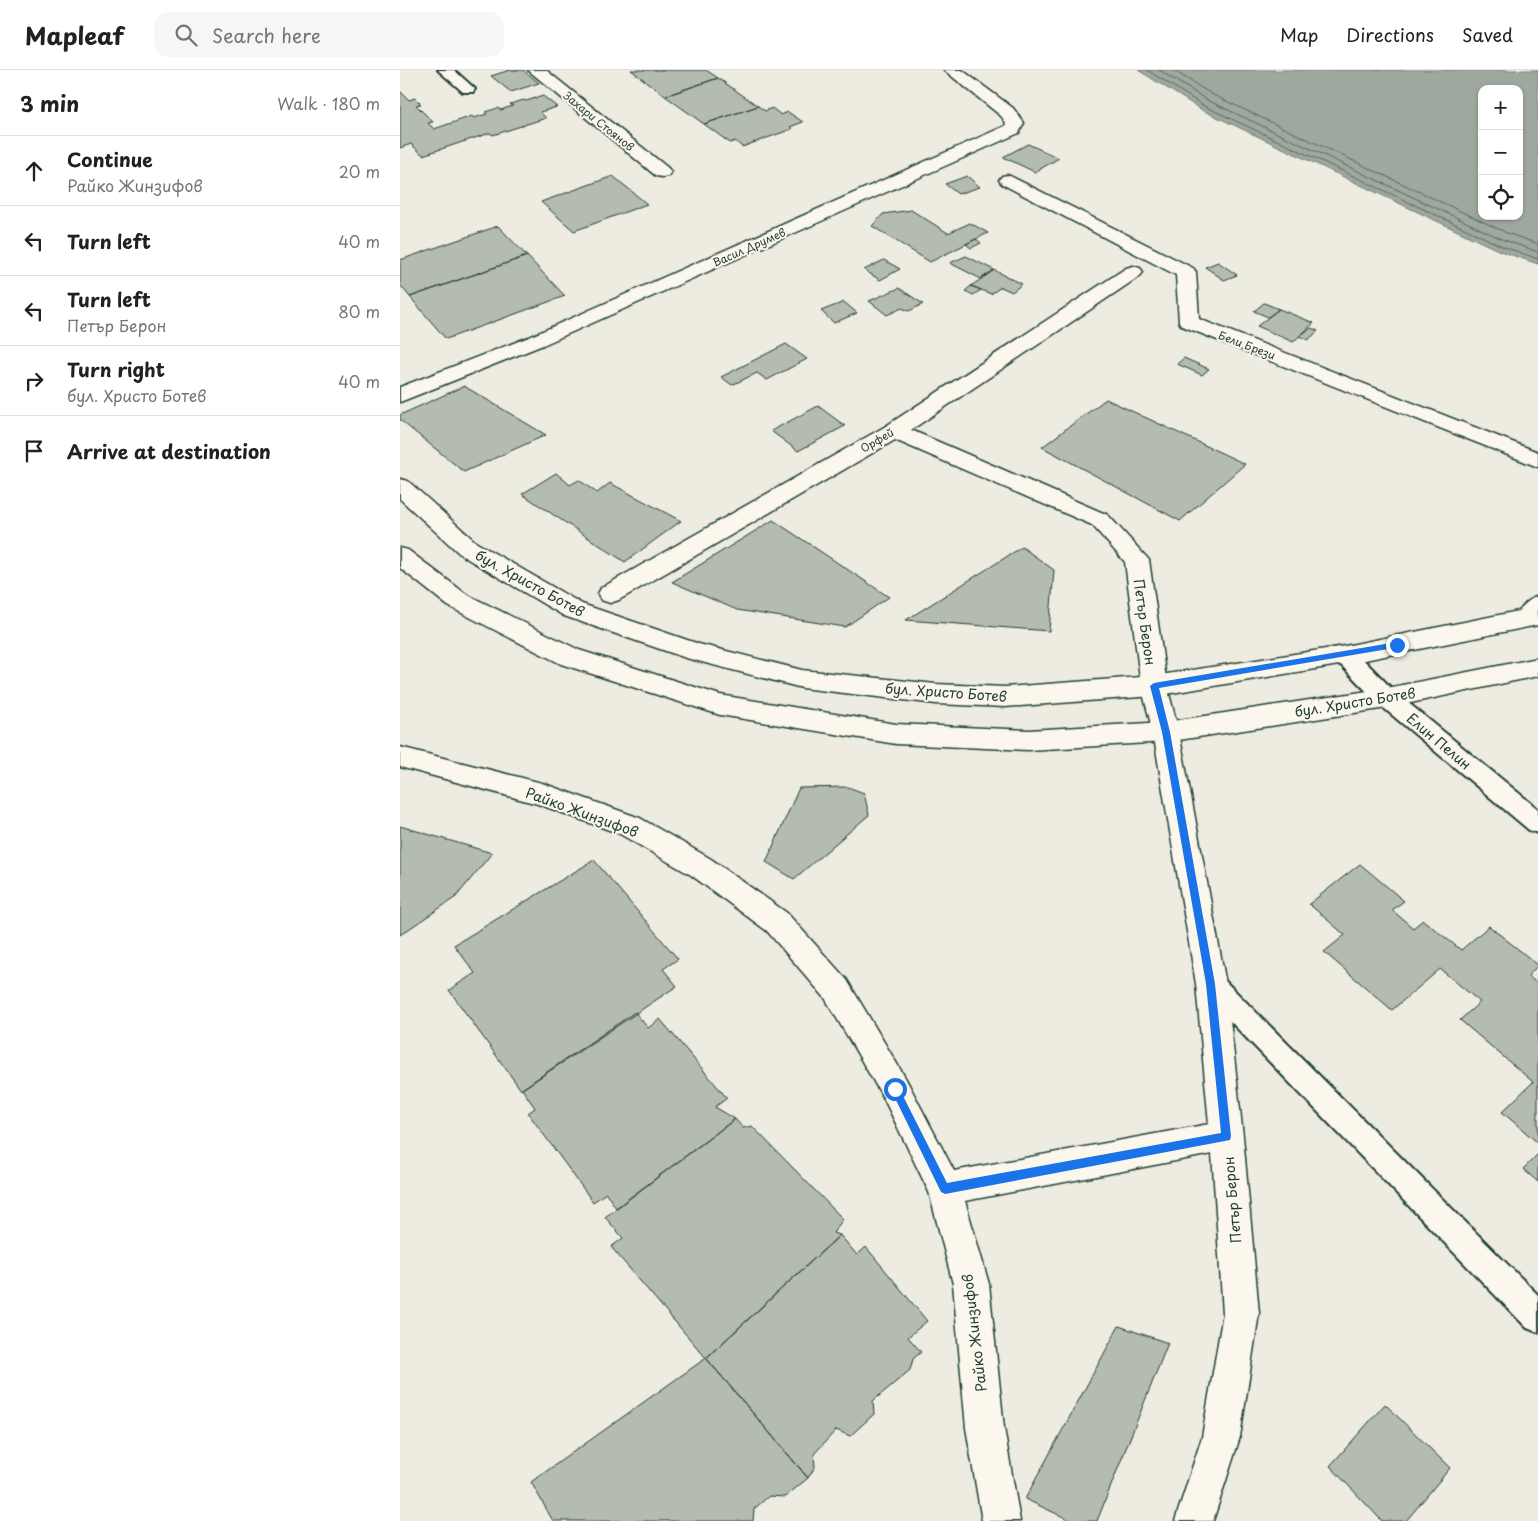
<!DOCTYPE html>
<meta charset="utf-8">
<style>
body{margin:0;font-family:"Playpen Sans",sans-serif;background:#f6f6f6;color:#202124}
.controls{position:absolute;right:15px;top:15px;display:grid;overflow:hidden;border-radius:10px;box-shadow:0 1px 4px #0004}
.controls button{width:45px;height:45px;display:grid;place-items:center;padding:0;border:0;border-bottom:1px solid #e0e0e0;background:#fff;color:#202124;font:25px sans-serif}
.stop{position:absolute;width:15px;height:15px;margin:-11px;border:4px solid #1a73e8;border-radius:50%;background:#fff}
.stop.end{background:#1a73e8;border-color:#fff;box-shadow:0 1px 5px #0008}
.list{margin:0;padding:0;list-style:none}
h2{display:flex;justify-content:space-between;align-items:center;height:65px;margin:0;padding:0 20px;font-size:21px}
h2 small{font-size:16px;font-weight:400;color:#757577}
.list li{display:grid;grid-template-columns:32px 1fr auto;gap:15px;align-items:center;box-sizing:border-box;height:70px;padding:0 20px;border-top:1px solid #e0e0e0}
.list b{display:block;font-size:19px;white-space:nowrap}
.list p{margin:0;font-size:16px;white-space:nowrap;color:#757577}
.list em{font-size:16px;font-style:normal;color:#757577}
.icon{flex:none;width:28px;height:28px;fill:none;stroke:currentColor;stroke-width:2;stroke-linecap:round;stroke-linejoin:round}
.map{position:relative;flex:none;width:1138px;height:1451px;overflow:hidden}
header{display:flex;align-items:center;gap:30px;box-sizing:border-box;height:70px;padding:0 25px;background:#fff;border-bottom:1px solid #e0e0e0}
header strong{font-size:24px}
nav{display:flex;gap:28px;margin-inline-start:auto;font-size:18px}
.search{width:350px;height:45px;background:#f6f6f6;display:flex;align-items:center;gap:12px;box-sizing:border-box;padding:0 18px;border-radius:15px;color:#757577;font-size:19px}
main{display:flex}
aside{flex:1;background:#fff}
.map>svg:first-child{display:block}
.water{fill:#9fa89f;stroke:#6c7d74;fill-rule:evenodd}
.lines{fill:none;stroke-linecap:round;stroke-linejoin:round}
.shore{stroke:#52685f;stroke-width:1}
.building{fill:#b4bbb0;stroke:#1f3d34}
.service-casing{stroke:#1f3d34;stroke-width:4}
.minor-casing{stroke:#1f3d34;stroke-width:3}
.secondary-casing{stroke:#1f3d34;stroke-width:3}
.service{fill:#fbf7ec;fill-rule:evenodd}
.minor{fill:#fbf7ec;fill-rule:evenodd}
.secondary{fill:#fbf7ec;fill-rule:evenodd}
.route{fill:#1a73e8}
.labels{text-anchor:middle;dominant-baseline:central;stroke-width:4;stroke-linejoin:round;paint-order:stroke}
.far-street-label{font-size:11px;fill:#1f3d34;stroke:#fbf7ec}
.street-label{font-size:14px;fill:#1f3d34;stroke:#fbf7ec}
</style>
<header>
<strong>Mapleaf</strong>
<div class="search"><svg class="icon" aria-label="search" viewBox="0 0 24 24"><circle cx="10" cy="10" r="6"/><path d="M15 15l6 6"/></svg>Search here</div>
<nav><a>Map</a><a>Directions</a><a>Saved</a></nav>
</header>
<main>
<aside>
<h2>3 min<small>Walk · 180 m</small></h2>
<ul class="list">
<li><svg class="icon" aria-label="ahead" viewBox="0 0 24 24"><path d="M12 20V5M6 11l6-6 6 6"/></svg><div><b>Continue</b><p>Райко Жинзифов</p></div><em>20 m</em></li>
<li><svg class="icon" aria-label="left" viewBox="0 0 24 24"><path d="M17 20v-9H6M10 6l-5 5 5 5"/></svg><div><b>Turn left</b></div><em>40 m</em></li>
<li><svg class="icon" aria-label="left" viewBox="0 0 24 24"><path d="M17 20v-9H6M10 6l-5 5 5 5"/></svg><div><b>Turn left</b><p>Петър Берон</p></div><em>80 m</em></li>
<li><svg class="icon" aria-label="right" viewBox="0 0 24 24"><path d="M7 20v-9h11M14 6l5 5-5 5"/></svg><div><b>Turn right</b><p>бул. Христо Ботев</p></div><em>40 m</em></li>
<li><svg class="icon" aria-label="arrive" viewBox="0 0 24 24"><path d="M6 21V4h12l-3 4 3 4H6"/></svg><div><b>Arrive at destination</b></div></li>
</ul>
</aside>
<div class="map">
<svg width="1138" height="1451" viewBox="0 0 1138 1451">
<rect width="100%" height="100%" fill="#eeece1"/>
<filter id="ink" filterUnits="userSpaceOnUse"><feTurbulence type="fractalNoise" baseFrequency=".02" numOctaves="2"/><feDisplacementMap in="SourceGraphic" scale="10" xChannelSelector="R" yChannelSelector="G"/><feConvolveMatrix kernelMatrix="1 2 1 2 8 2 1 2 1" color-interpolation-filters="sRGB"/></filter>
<g filter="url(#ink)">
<path class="water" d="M738,0h400v194l-38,-13 -298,-141zM1082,19h37v127h-37z"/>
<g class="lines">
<path class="shore" d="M747,0l57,36 298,140 36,13
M759,0l48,30 297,140 34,12
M773,0l38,24 296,139 31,11"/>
</g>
<path class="building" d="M110,0h13l16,13 -28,9 -20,-16z
M231,0h75l12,8 -53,18z
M318,8l40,28 -54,18 -39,-28z
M0,21l9,9 6,-2 6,6 -5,1 17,17 -5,1 6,6 38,-13 2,2 13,-4 -2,-2 13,-4 3,2 5,-2 7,-2 -3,-2 14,-4 2,1 17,-5 14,11 -17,5 6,6 -53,17 -3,-2 -67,22 -12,-11 -11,4z
M358,36l7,5 7,-3 9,7 7,-3 15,10 -13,5 2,2 -50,18 -7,-6 -5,2 -26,-19z
M628,74l31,14 -24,14 -32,-15z
M213,106l34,28 -73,27 -33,-29z
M567,106l13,11 -22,7 -13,-10z
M511,140l37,23 22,-10 18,10 -58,29 -58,-36 11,-12z
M98,156l29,30 -117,41 -10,-12v-25z
M576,169l5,4 -10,5 -5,-4z
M127,186l38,40 -119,43 -36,-42z
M566,186l28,14 -13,9 -31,-16z
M484,190l16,9 -20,11 -16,-10z
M818,192l19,13 -13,5 -19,-13z
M594,200l28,14 -10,8 -11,-5 -10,7 -20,-8z
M571,216l10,4 -8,5 -8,-4z
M499,218l24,16 -14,7 -7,-3 -15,7 -18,-14z
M444,232l13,11 -23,10 -13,-12z
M864,233l15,6 -11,8 -14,-6z
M879,239l35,14 -21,19 -36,-16z
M911,258l7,3 -10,9 -9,-4z
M386,274l21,15 -40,21 -10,-7 -25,12 -11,-8z
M784,288l25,11 -7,6 -25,-11z
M64,316l82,49 -82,37 -64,-52v-5z
M706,329l139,65 -65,57 -138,-74z
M418,336l27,20 -47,25 -27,-20z
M156,403l14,12 9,-5 18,13 13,-10 71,38 -56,41 -103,-68z
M373,450l116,77 -44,30 -108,-17 -65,-28z
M622,477l32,23 -5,61 -143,-11z
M448,717l16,6 5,22 -75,64 -28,-17 33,-74z
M0,756l92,27 -36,44 -56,38z
M194,790l84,99 -15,10 14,17 -156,104 -72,-100 26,-17 -21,-28z
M960,794l44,37 -12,9 21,18 10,-8 38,30 28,-24 49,39 -10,11 10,8v159l-36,-31 31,-30 -73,-62 20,-18 -40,-33 -48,41 -68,-58 21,-17 -36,-31z
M235,942l13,16 12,-9 67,79 -12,9 20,12 -119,89 -10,-15 -13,9 -65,-89 7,-5 -13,-19z
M335,1049l8,9 9,-2 91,93 -10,14 7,2 -134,123 -95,-111 12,-9 -18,-21z
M1138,1084v28l-15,-13z
M440,1165l17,20 9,-8 61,74 -19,16 13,15 -8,7 -3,11 -37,31 1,13 -24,22 -14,-6 -22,24 1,13 -7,11 -102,-120z
M719,1256l49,17 -71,178h-25l-47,-22z
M306,1288l102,120 -23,19 -16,-1 -15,13 -1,12h-200l-22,-39z
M985,1334l65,64 -44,53h-24l-52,-55z"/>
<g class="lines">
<g class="service-casing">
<path id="service" d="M38,0h16l21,19 -2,3h-10z
M945,577l8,2 42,43 143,117v24l-9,-3 -150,-126 -42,-43 -3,-6 3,-6z
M811,903l9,3 318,319v37l-11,-4 -325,-336 -4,-8 4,-8z"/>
</g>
<g class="minor-casing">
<path id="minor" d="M128,0h18l122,98 3,4 -3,4 -6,1 -6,-1z
M544,0h18l51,38 11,15 -5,10 -476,212 -143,57v-15l129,-50 476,-211 1,-3 -5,-7z
M608,105l185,93 3,4 3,47 339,133v15l-356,-141 -3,-4 -3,-47 -174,-91 -3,-4 3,-4z
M733,196l7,2 3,4 -3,4 -229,154 197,85 41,45 18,126 12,46 47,252 17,152 16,177 -19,124 -27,84h-38l27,-84 21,-124 -11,-159 -247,47 24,83 15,144 16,93h-38l-16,-93 -13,-144 -24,-92 -45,-93 -59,-101 -58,-67 -76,-56 -71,-41 -82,-30 -138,-37v-20l142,36 98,35 71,41 76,54 60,67 59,99 48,92 255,-47 -13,-140 -43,-252 -12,-46 -16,-124 -33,-37 -197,-85 -276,160 -9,3 -9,-3 -3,-6 3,-6 285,-162 240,-158z
M1138,526v26l-10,4 -9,-3 -3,-6c5,-10 11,-17 22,-21z"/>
</g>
<g class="secondary-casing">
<path id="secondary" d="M0,409l8,2 69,62 105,61 117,40 103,26 134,14 69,3 149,-11 191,-30 193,-39v18l-193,39 -191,32 -149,11 -69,-3 -134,-16 -116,-30 -122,-42 -103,-61 -61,-56z
M0,478l8,2 58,44 113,56 141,45 176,29 132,6 138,-8 221,-34 151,-30v18l-151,32 -221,34 -138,8 -132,-6 -176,-29 -159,-51 -113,-58 -48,-38z"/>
</g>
<use href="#service" class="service"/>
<use href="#minor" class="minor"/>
<use href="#secondary" class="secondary"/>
</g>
</g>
<path class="route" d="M997,572l3,1v4l-241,41 11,44 45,252 16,152 -1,4 -285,54 -4,-2 -49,-100v-6h6l49,97 274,-50 -15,-149 -44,-252 -12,-46 4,-3z"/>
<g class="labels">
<g class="far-street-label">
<text transform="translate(199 51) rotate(39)">Захари Стоянов</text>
<text transform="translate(349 177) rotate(-24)">Васил Друмев</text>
<text transform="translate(847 275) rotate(21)">Бели Брези</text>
<text transform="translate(477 370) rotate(-30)">Орфей</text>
</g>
<g class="street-label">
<text transform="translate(130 513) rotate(29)">бул. Христо Ботев</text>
<text transform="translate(745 552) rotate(82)">Петър Берон</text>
<text transform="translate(546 622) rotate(4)">бул. Христо Ботев</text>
<text transform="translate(955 632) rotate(-9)">бул. Христо Ботев</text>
<text transform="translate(1039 671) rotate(40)">Елин Пелин</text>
<text transform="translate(182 742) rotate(20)">Райко Жинзифов</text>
<text transform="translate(832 1130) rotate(-95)">Петър Берон</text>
<text transform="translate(574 1263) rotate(-97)">Райко Жинзифов</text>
</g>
</g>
</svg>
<div class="controls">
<button>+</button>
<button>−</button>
<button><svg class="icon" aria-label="locate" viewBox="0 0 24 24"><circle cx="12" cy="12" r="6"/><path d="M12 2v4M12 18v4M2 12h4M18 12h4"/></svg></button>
</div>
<div class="stop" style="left:495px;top:1019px"></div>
<div class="stop end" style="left:997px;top:575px"></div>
</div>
</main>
